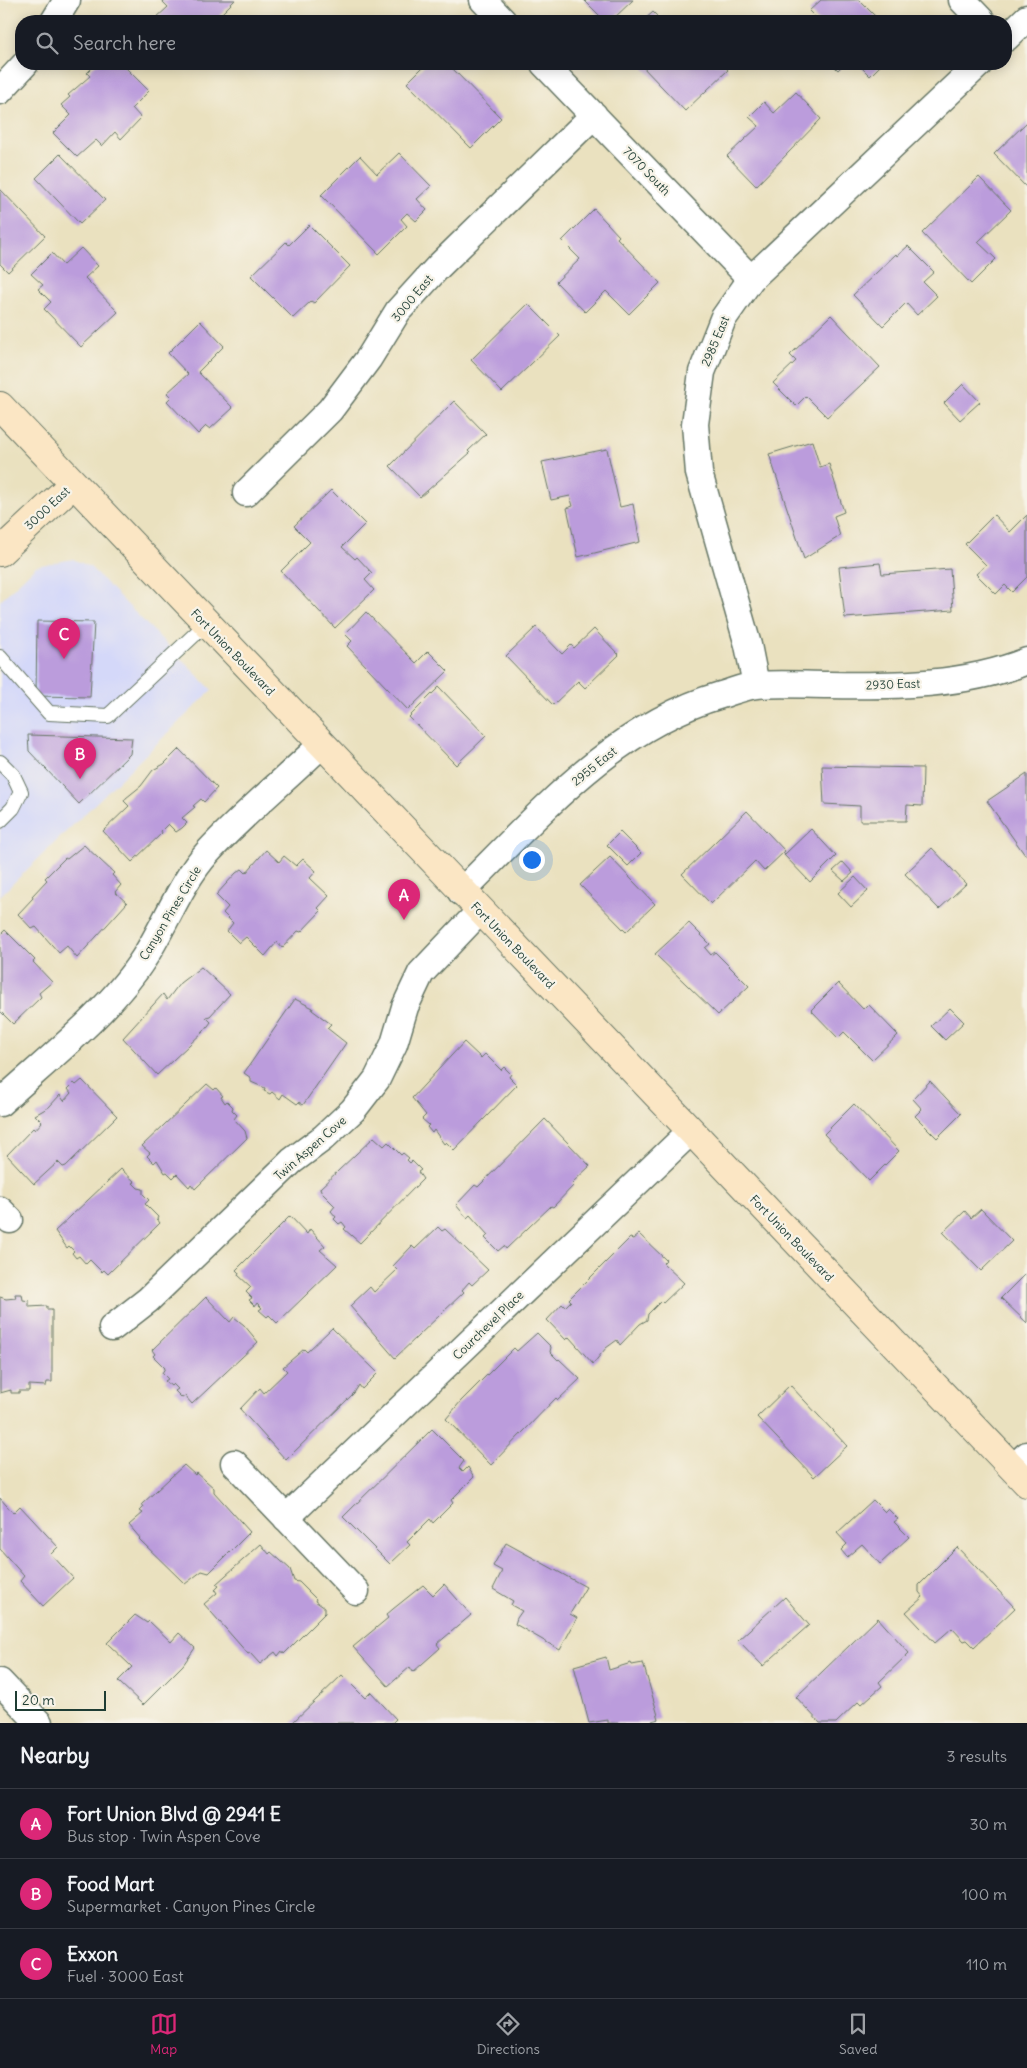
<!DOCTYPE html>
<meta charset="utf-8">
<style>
body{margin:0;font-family:Delius,sans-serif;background:#20242c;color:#f1f3f6}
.scale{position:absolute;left:15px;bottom:12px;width:91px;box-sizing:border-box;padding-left:5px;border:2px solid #1f3d34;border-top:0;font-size:14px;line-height:18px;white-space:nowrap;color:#1f3d34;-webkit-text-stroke:4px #f7f3e8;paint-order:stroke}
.you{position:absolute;left:531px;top:859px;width:18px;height:18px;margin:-12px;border:4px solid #fff;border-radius:50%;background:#1a73e8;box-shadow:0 0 0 8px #1a73e833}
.badge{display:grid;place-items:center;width:32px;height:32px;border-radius:50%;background:#db2777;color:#fff;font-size:16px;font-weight:700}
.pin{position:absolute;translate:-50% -41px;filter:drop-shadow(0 1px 2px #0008)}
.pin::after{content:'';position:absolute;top:26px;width:18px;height:15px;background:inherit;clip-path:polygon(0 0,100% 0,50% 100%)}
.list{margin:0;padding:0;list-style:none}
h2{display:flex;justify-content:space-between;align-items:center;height:65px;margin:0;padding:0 20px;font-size:21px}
h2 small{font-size:16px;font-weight:400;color:#9ea1a6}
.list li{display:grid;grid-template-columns:32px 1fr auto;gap:15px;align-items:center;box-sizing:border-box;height:70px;padding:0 20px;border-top:1px solid #363941}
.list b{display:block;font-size:19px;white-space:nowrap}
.list p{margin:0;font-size:16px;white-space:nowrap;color:#9ea1a6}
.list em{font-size:16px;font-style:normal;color:#9ea1a6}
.icon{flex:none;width:28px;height:28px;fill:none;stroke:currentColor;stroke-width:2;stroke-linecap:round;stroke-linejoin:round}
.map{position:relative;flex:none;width:1027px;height:1723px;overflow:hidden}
.search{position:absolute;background:#171b24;box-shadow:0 2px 12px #0003;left:15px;right:15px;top:15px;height:55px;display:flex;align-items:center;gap:12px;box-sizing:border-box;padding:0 18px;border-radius:20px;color:#9ea1a6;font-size:19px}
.sheet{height:275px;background:#171b24}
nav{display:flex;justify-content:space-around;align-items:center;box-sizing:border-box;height:70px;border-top:1px solid #363941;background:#171b24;font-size:14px;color:#9ea1a6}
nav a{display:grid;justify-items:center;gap:2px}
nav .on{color:#db2777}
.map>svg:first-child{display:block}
.built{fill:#d4d8f9}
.building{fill:#bb9cdc}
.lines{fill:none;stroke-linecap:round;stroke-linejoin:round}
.lane-casing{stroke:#667665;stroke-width:16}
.street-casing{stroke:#667665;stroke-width:29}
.secondary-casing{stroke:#667665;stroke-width:30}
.lane{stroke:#fff;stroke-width:14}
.street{stroke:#fff;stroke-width:26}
.secondary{stroke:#fbe6c4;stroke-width:28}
.labels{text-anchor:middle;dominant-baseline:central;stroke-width:4.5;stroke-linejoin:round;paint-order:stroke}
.street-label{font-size:12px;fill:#1f3d34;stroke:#f7f3e8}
</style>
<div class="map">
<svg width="1027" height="1723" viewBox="0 0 1027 1723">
<rect width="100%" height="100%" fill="#f7f3e8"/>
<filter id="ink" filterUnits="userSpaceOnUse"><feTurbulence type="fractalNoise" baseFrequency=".02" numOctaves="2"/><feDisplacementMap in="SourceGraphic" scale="10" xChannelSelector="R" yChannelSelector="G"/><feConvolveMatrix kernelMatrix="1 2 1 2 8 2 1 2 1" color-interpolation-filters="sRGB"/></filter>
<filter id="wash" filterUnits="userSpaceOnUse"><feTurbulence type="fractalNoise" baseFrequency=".0096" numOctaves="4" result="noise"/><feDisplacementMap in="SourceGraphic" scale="20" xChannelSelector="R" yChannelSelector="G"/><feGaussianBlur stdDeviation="1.12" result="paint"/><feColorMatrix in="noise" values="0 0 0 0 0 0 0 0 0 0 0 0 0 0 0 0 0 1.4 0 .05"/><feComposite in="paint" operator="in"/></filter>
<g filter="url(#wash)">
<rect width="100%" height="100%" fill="#eae1bf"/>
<path class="built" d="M73,559l17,8 122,123 -212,206v-295l36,-35z"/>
<g id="blocks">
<path class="building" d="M161,0h74l-16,16 5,5h-67l-2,-2 13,-12z
M584,0h49l-22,21h-6z
M821,0h38l21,21h-61l-10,-10z
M653,12l9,9h-19z
M96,64h26l27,27 -17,17 9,10 -20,21 -6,-7 -13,14 -6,-6 -19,17 -24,-24 18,-18 -10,-10 9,-8 -2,-2 22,-19 -3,-3z
M426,64h22l53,54 -30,30 -64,-65z
M640,64h83l5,6 -43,41z
M832,64h12l-6,6z
M858,64h24l-12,12z
M796,92l25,27 -65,67 -29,-30 32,-30 -10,-9 15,-15 10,11z
M1027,122v66l-33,-34z
M399,153l32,33 -14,13 10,11 -11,11 -9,-8 -6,6 6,7 -28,28 -58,-59 39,-39 17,18z
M60,154l45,46 -25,24 -44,-46z
M979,177l32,33 -33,32 18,17 -25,25 -49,-51z
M0,189l45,47 -37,36 -8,-8z
M594,209l25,27 -2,2 43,45 -31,31 -23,-23 -21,21 -29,-30 24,-23 -18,-18z
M309,225l41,41 -36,37 -3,-2 -18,17 -42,-42 35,-34 3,3z
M908,246l26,26 -11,10 14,14 -20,19 -11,-12 -23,23 -30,-31 43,-41 1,2z
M81,248l17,18 -13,12 33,34 -37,35 -37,-38 7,-7 -13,-13 5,-4 -12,-11 21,-21 11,12z
M528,304l32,32 -58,56 -31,-32z
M831,315l49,52 -53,50 -21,-21 -10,10 -23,-23 23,-22 -6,-6z
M200,321l24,25 -26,26 35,36 -23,21 -4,-3 -8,8 -31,-33 4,-4 -4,-4 21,-19 -20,-21z
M963,384l17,18 -20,18 -16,-17z
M454,401l32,33 -18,17 2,2 -50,44 -30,-31z
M812,441l8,26 9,-3 15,48 -10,4 6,20 -36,23 -35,-105z
M607,449l13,58 13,-3 7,38 -62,15 -11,-49 6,-2 -3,-10 -19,4 -9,-38z
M331,490l34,34 -23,23 13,12 2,-2 15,16 -7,7 9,10 -39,38 -54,-57 29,-29 -16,-16z
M994,515l16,17 17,-17v62l-15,15 -7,-7 -9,9 -20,-20 10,-9 -21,-21z
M880,563l2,11 68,-5 3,41 -108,8 -6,-51z
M366,612l50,51 12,-12 20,20 -40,39 -61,-64 5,-5 -7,-7z
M37,621l57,1 -4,75 -54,-1z
M536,627l26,27 9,-9 3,3 20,-19 25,26 -34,33 -7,-7 -25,24 -47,-49z
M439,687l47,49 -30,29 -47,-48z
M28,735l104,3 -2,16 -51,50 -50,-53z
M179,749l38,39 -13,14 -3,-3 -8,7 2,1 -13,11 5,5 -5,5 -6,4 -8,-8 -7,7 1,2 -30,29 -29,-31 26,-25 -5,-5 2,-3 15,-12 12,-16 11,-6z
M822,766l101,2 -1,38 -15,-1 -1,16h-46v-15l-36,-2z
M1027,774v80l-2,1 -38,-54z
M747,811l38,40 -21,20 -9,-10 -44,43 -29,-30z
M811,829l25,27 -26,26 -26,-27z
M620,832l21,21 -13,13 -21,-21z
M84,845l30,28 -2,2 9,10 -6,7 12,11 -50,55 -10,-12 -8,7 -23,-26 -4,2 -14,-15 15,-16 -1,-2 15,-16 -2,-2 20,-20 2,1z
M932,848l34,36 -27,25 -34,-35z
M266,850l13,12 5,-6 12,10 7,-7 13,12 -6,7 19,18 -11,12 3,3 -20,21 -3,-1 -16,17 -5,-6 -12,14 -19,-19 -7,6 -12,-12 6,-8 -10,-10 5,-6 -12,-12 20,-22 6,-4 4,4z
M610,857l45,47 -29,28 -46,-47z
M843,862l10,11 -9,8 -11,-10z
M855,877l13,14 -17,16 -13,-14z
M689,923l21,21 -5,4 6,7 4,-3 34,34 -31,29 -63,-61z
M5,930l30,30 -2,2 19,20 -13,11 2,4 -28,27 -13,-13v-76z
M201,967l29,27 -20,22 -4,1 5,5 -6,8 -48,45 -34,-37 40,-44 4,6 13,-17z
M838,983l25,26 5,-5 30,31 -26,25 -28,-28 -6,6 -27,-28z
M295,999l18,9 -1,2 19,14 -4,4 19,15 -43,62 -4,-3 -2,2 -14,-10 -3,5 -8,-7 -2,2 -6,-3 1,-3 -14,-6v-4l-7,-5z
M950,1008l14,14 -19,18 -14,-14z
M464,1042l17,16 4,-4 16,16 3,-3 7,7 -2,3 8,8 -63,65 -8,-8 -2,2 -10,-14 -2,3 -5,-6 2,-2 -7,-6 4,-4 -14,-17z
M82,1080l35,36 -51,50 -3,1 -5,-5 -24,22 -27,-29 26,-27 2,2 7,-8 -7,-7 14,-8 11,-12 4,6 7,-8 -3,-4 6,-6 2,2z
M930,1081l31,33 -24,24 -22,-22 7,-7 -9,-10z
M207,1084l7,6 2,-2 7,8 -2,1 4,6 2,-2 6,6 -1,3 5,5 -3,4 11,12 2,7 -52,51 -4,-5 -2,3 -12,-13 -4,4 -6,-6 -2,1 -8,-13 -3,3 -7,-7 3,-3 -8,-7z
M854,1104l45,47 -30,30 -45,-47z
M545,1119l45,47 -18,17 2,2 -21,22 -2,-1 -45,43 -2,-3 -6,5 -13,-13 3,-3 -18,-20 -3,3 -11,-13 19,-20 3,2z
M374,1137l10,9 4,-4 13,13 2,-2 6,5 -2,2 3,3 2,-2 9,9 -3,2 5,7 -63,64 -16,-14 2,-2 -4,-5 -3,2 -5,-5 2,-2 -5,-6 4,-5 -13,-13 -2,-5z
M121,1169l14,13 -2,1 5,5 5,1v5l6,6 -4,4 13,13 -1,2 3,4 -52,51 -4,-4 -2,2 -12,-12 -4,4 -7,-8 -3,2 -4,-5 2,-2 -5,-5 -2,2 -12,-17z
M981,1209l31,32 -31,30 -38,-39 22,-21 6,7z
M290,1216l17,18 3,-5 15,17 -5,4 17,15 -60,58 -8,-8 -2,2 -8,-7 3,-2 -5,-5 -2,3 -6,-6 3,-2 -6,-6 5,-5 -13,-12 1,-2 -3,-3z
M438,1227l4,4 3,-2 43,41 -16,15 -3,-3 -7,8 2,2 -69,66 -45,-52 20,-19 4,5 23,-22 -4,-4 19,-20 3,3z
M639,1234l27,26 -3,3 21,20 -21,20 -2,-2 -13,13 -1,6 -7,4 -20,21 -3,-5 -11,8 -13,16 -24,-27 -3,3 -19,-20 15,-16 3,3 6,-6 -2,-2 61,-61 3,1z
M1027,1272v51l-26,-25z
M15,1294h7l1,6 6,1v6l18,-1v4h5v72h-5l-1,4 -17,-1v6h-10v2h-8v-3l-11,3v-96l6,2 10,-1z
M206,1297l24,25 4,-5 10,8 14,17 -66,62 -7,-8 -3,2 -7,-7 3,-2 -5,-5 -2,2 -6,-5 3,-2 -6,-6 3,-5 -12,-12 2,-2 -3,-4z
M332,1328l46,45 -16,16 -3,-4 -5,8 -68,67 -46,-51 20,-21 4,5 23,-22 -4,-4 21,-18 3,3z
M537,1333l14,14 -1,5 8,8 1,-1 21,20 -22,21 -2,-2 -65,67 -45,-46 15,-18 53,-53 3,3z
M790,1385l57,61 -33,31 -57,-60z
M432,1429l32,32 -5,7 4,4 5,-5 6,10 -23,23 2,3 -20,20 -3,-4 -23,23 3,3 -20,19 -47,-47z
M184,1465l11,10 2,-2 17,15v4l36,40 -41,41 -7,-2 -17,13 -46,-45 1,-1 -11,-13 14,-12 -3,-2 4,-4 -2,-3z
M0,1498l13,15 7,-7 38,41 -7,7 22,24 -30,28 -23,-25 4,-5 -24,-27z
M873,1500l12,12 3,-3 10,10 -4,3 15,15 -29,27 -18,-20 -15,13 -6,-7 6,-6 -10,-11z
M506,1543l80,44 -16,27 7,4 -17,32 -45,-26 2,-6 5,-7 -11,-6 2,-4 -20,-12 9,-18 -9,-5z
M261,1544l8,10 2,-2 19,17 4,12 5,1 17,17 -1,2 10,7v5l-41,41 -2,-3 -4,5 -3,-4 -15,12 -10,-11 -2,1 -44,-50 13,-11 -2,-3 4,-4 -3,-2z
M957,1547l58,61 -41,39 -7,-7 -3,1 -12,-13 -17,15 -29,-31 17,-15 -4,-5v-7z
M444,1584l27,31 -34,29 3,4 -27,24 -3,-5 -22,19 -35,-39 35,-29 -2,-3 7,-6 30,-24 10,10z
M785,1597l24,28 -46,41 -25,-26z
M135,1615l12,8 2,-2 22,21 8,-9 16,15 -12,17 -40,40 -25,-24 14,-14 -25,-24z
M878,1618l31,35 -30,29 3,4 -20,18 -3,-3 -23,22h-16l-24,-26z
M606,1657l3,13 22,-7 1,2 11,-2 16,56 -7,2 1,2h-45v-3l-19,3 -15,-57z
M342,1675l23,23 6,-6 25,27 -4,4h-100z"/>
</g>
</g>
<g filter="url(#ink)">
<use href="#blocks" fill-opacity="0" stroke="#667665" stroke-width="1"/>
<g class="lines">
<g class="lane-casing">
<path id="lane" d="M0,657l49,56 59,3 98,-92
M0,762l13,13 8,17 -8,16 -13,13"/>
</g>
<g class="street-casing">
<path id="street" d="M483,0l20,21
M962,0l20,21
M54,21l13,-21
M1006,38l21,-20
M544,64l207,215
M0,91l25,-27
M246,493l84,-83 39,-52 29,-47 40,-44 156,-152
M756,685l-8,-40 -49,-172 -4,-49 7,-52 21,-53 28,-40 228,-215
M461,892c77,-76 153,-166 260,-197 11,-3 24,-9 36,-10 24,-2 48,0 72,0 66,1 136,1 198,-24
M0,1103c47,-43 110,-92 144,-145 22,-34 36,-75 64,-106 35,-38 76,-71 113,-107
M0,1210l10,10
M112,1328l36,-28 144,-139 31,-23 30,-28 24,-31 17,-35 11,-37 16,-34 59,-62
M234,1463l122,128
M1013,1468l14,-13
M286,1518l405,-387
M0,1682l39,41"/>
</g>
<g class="secondary-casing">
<path id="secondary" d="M0,406l1027,1077
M0,552l73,-68"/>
</g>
<use href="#lane" class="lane"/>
<use href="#street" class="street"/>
<use href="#secondary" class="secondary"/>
</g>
</g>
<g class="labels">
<g class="street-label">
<text transform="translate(647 171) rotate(46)">7070 South</text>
<text transform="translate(412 298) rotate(-50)">3000 East</text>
<text transform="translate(715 341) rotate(-67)">2985 East</text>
<text transform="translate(47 508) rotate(-43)">3000 East</text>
<text transform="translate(233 652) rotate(46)">Fort Union Boulevard</text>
<text transform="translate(893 684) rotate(-2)">2930 East</text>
<text transform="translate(594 766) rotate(-39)">2955 East</text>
<text transform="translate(170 913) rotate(-59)">Canyon Pines Circle</text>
<text transform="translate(513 945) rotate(46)">Fort Union Boulevard</text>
<text transform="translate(310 1148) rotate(-41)">Twin Aspen Cove</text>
<text transform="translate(792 1238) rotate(46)">Fort Union Boulevard</text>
<text transform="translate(488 1325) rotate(-44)">Courchevel Place</text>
</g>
</g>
</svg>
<div class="scale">20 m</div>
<div class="you"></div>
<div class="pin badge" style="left:404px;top:920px">A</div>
<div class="pin badge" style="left:80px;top:779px">B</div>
<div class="pin badge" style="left:64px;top:659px">C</div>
<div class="search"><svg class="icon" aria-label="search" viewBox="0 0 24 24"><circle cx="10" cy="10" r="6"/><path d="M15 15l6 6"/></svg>Search here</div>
</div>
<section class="sheet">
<h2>Nearby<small>3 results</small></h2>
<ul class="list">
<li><span class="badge">A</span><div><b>Fort Union Blvd @ 2941 E</b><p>Bus stop · Twin Aspen Cove</p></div><em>30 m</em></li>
<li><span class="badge">B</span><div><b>Food Mart</b><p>Supermarket · Canyon Pines Circle</p></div><em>100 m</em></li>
<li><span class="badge">C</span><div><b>Exxon</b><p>Fuel · 3000 East</p></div><em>110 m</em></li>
</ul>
</section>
<nav>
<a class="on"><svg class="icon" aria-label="map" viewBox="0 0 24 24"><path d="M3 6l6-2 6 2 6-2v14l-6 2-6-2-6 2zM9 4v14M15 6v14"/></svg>Map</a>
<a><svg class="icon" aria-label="directions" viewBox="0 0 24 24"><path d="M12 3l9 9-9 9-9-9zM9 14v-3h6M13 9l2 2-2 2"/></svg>Directions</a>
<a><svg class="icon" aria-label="saved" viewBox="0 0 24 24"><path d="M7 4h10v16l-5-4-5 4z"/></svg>Saved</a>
</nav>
